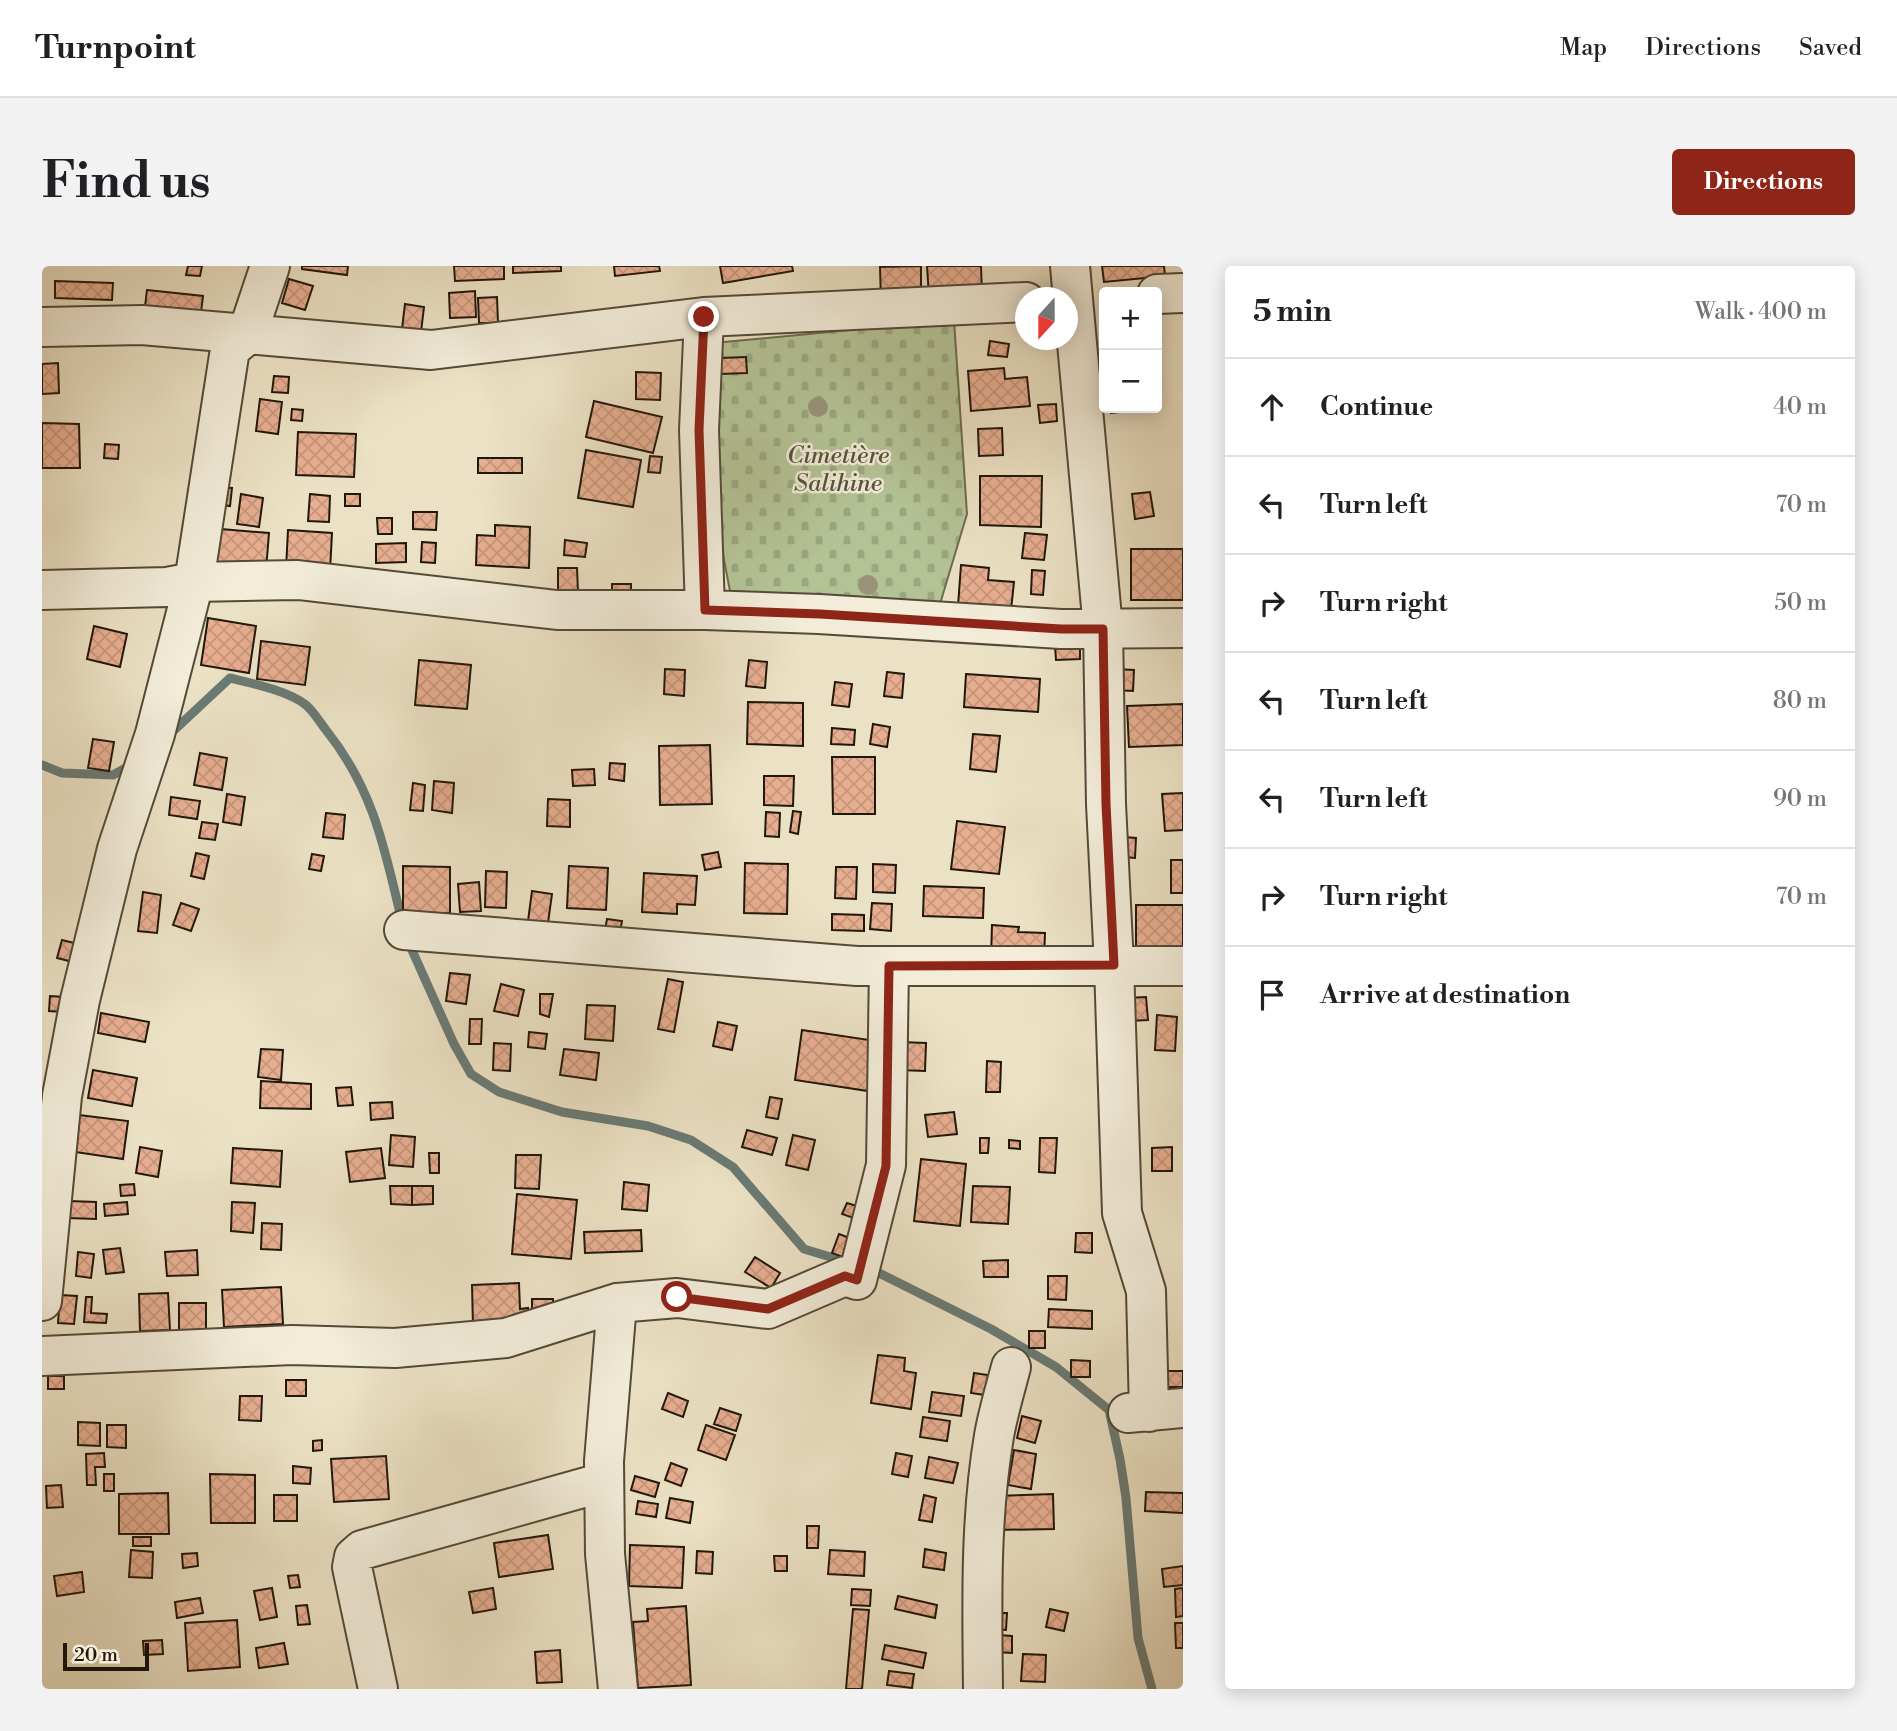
<!DOCTYPE html>
<meta charset="utf-8">
<style>
body{margin:0;font-family:"Libre Bodoni",serif;background:#f2f2f2;color:#202124}
.controls{position:absolute;right:21px;top:21px;display:grid;overflow:hidden;border-radius:7px;box-shadow:0 4px 18px #0003}
.controls button{width:63px;height:63px;display:grid;place-items:center;padding:0;border:0;border-bottom:2px solid #e0e0e0;background:#fff;color:#202124;font:35px sans-serif}
.compass{position:absolute;left:973px;top:21px;width:63px;height:63px;border-radius:50%;background:#fff;box-shadow:0 4px 18px #0003;rotate:201deg}
.scale{position:absolute;left:21px;bottom:18px;width:86px;box-sizing:border-box;padding-left:7px;border:4px solid #21170a;border-top:0;font-size:19px;line-height:24px;white-space:nowrap;color:#21170a;-webkit-text-stroke:5px #f2ecd9;paint-order:stroke}
.stop{position:absolute;width:21px;height:21px;margin:-16px;border:5px solid #8f2418;border-radius:50%;background:#fff}
.stop.end{background:#8f2418;border-color:#fff;box-shadow:0 2px 7px #0008}
.list{margin:0;padding:0;list-style:none}
h2{display:flex;justify-content:space-between;align-items:center;height:91px;margin:0;padding:0 28px;font-size:30px}
h2 small{font-size:23px;font-weight:400;color:#757577}
.list li{display:grid;grid-template-columns:46px 1fr auto;gap:21px;align-items:center;box-sizing:border-box;height:98px;padding:0 28px;border-top:2px solid #e0e0e0}
.list b{display:block;font-size:26px;white-space:nowrap}
.list em{font-size:23px;font-style:normal;color:#757577}
.icon{flex:none;width:38px;height:38px;fill:none;stroke:currentColor;stroke-width:2;stroke-linecap:round;stroke-linejoin:round}
.map{position:relative;flex:none;width:1141px;height:1423px;overflow:hidden;border-radius:7px}
header{display:flex;align-items:center;gap:42px;box-sizing:border-box;height:98px;padding:0 35px;background:#fff;border-bottom:2px solid #e0e0e0}
header strong{font-size:33px}
nav{display:flex;gap:38px;margin-inline-start:auto;font-size:24px}
.intro{display:flex;align-items:center;justify-content:space-between;box-sizing:border-box;height:168px;padding:0 42px}
h1{margin:0;font-size:49px}
.button{padding:18px 32px;border-radius:7px;background:#8f2418;color:#fff;font-size:24px;font-weight:700}
main{display:flex;gap:42px;padding:0 42px}
aside{flex:1;background:#fff;border-radius:7px;box-shadow:0 4px 18px #0003}
.map>svg:first-child{display:block}
.cemetery{fill:url(#cemetery-stones);stroke:#6a6d50;stroke-width:2}
.lines{fill:none;stroke-linecap:round;stroke-linejoin:round}
.stream{stroke:#6a7a74;stroke-width:9}
.building{fill:url(#building-cross-hatch);stroke:#21170a;stroke-width:2}
.minor-casing{stroke:#544a38;stroke-width:42}
.minor{stroke:#f2ecd9;stroke-width:38}
.tree{fill:#989379}
.route{stroke:#8f2418;stroke-width:9}
.labels{text-anchor:middle;dominant-baseline:central;stroke-width:5;stroke-linejoin:round;paint-order:stroke}
.park-label{font-size:24px;font-style:italic;fill:#54533b;stroke:#f2ecd9}
</style>
<header>
<strong>Turnpoint</strong>
<nav><a>Map</a><a>Directions</a><a>Saved</a></nav>
</header>
<div class="intro"><h1>Find us</h1><a class="button">Directions</a></div>
<main>
<div class="map">
<svg width="1141" height="1423" viewBox="0 0 1141 1423">
<defs>
<pattern id="cemetery-stones" width="16" height="16" patternUnits="userSpaceOnUse" patternTransform="scale(1.75)"><rect width="16" height="16" fill="#b4c396"/><path d="M2 7V4a2 2 0 0 1 4 0v3zM10 15v-3a2 2 0 0 1 4 0v3z" fill="#9aa780"/></pattern>
<pattern id="building-cross-hatch" width="8" height="8" patternUnits="userSpaceOnUse" patternTransform="scale(1.75)"><rect width="8" height="8" fill="#e7ae90"/><path d="M0 0l8 8M0 8l8-8" fill="none" stroke="#c6957b"/></pattern>
</defs>
<rect width="100%" height="100%" fill="#ebe1c4"/>
<filter id="stains"><feTurbulence type="fractalNoise" baseFrequency=".00286" numOctaves="4"/><feColorMatrix values="0 0 0 0 .2 0 0 0 0 .09 0 0 0 0 .02 0 0 0 .5 -.17"/></filter>
<radialGradient id="worn" r=".72"><stop offset=".6" stop-color="#630" stop-opacity="0"/><stop offset="1" stop-color="#630" stop-opacity=".3"/></radialGradient>
<path class="cemetery" d="M912,54l13,194 -27,90 -210,-13 -18,-93 2,-155z"/>
<g class="lines">
<path class="stream" d="M127,469l61,-57c21,5 59,13 76,27 7,6 14,17 20,25 48,60 59,120 76,192
M0,499l20,8 51,2 18,-10
M365,673l47,105 17,30 28,18 63,20 86,14 43,14 42,27 71,82 43,13
M829,1003l120,60 65,38 53,43 11,49 6,39 12,140 14,51"/>
</g>
<path class="building" d="M146,0h14l-2,10 -14,-1z
M260,0h46l-1,9 -45,-6z
M412,0h50v13l-49,2z
M471,0h48v5l-48,2z
M572,0h45l1,5 -45,5z
M678,0h72l1,5 -70,12z
M879,0v33l-40,1 -1,-33z
M885,0h54l1,28 -53,3z
M1060,0h62l1,10 -61,6z
M247,13l24,7 -8,24 -23,-7z
M13,15l58,2 -1,17 -57,-2z
M105,24l56,6 -4,33 -56,-6z
M433,25l1,26 -26,1 -1,-25z
M455,31l1,26h-19l-1,-25z
M363,38l19,3 -3,25 -19,-3z
M948,75l19,3 -2,13 -19,-2z
M704,91l1,16 -27,1v-16z
M16,97l1,30 -17,1v-30z
M962,102l1,11 22,-2 3,29 -59,5 -3,-40z
M594,106l25,1 -1,27 -24,-1z
M232,110l15,1 -1,16 -16,-1z
M218,133l22,3 -4,32 -22,-3z
M552,135l68,16 -9,36 -67,-16z
M1014,138l1,17 -17,2 -2,-18z
M1069,142h28v2l-28,3z
M250,143l11,1 -1,11 -11,-1z
M0,157l37,1 1,44h-38z
M960,162l1,27 -24,1 -1,-27z
M256,166l58,2 -2,43 -58,-2z
M63,178l14,1 -1,14 -14,-1z
M544,184l55,10 -8,47 -55,-9z
M608,190l12,1 -2,16 -12,-1z
M436,192h44v15h-44z
M938,210h62l-1,51 -61,-2z
M176,221l14,1 -2,18 -14,-2z
M1108,226l4,24 -19,3 -3,-25z
M199,228l22,4 -4,29 -22,-3z
M268,228l20,2 -1,26 -21,-1z
M303,228h15v12h-15z
M371,246h24l-1,18 -23,-1z
M335,252h15v16h-14z
M453,259l35,2 -1,41 -53,-3 1,-30 18,1z
M167,262l60,5 -3,37 -60,-5z
M246,264l44,3 -2,38 -44,-2z
M983,267l22,2 -3,25 -22,-2z
M523,274l22,3 -2,14 -21,-2z
M380,276l14,1 -1,20 -14,-1z
M364,277v19l-30,1v-19z
M1089,283h52v51h-52z
M919,299l28,3 -1,12 26,2 -3,28 -53,-4z
M516,302h19l1,24h-20z
M990,304l13,1 -2,24 -12,-1z
M570,318h19v17h-19z
M166,352l48,8 -7,47 -48,-8z
M52,360l33,8 -7,33 -33,-8z
M219,375l49,6 -5,38 -48,-6z
M1038,379v14l-24,1 -1,-14z
M377,394l52,5 -4,44 -52,-4z
M707,394l18,2 -2,26 -19,-2z
M623,403l20,1 -1,26 -20,-2z
M1073,403l19,1 -1,21 -19,-1z
M845,406l17,2 -2,24 -18,-2z
M924,408l74,5 -2,33 -74,-5z
M793,416l17,2 -3,23 -17,-2z
M706,436l55,1v43l-56,-2z
M1141,438v41l-54,2 -2,-41z
M831,458l17,3 -3,20 -17,-3z
M790,462l23,2 -1,15 -23,-1z
M931,468l27,2 -4,36 -26,-3z
M51,473l21,3 -5,29 -21,-3z
M668,479l2,59 -52,1 -1,-59z
M158,487l27,5 -5,32 -28,-5z
M790,491h43v57h-42z
M568,497l15,1 -1,17 -15,-2z
M552,503l1,16 -22,1 -1,-16z
M722,510h30l-1,30 -29,-1z
M392,515l20,2 -2,30 -20,-3z
M371,517l12,2 -2,26 -13,-1z
M1141,527v37l-18,1 -3,-37z
M185,528l18,3 -4,28 -18,-3z
M129,531l29,4 -3,18 -28,-4z
M506,533l22,1v27l-23,-1z
M751,545l8,1 -3,22 -8,-2z
M724,546l14,1 -1,24 -14,-1z
M284,547l19,2 -2,24 -20,-2z
M915,555l48,6 -6,47 -48,-5z
M160,556l16,2 -3,16 -16,-2z
M1082,571l12,1 -1,20 -12,-1z
M676,586l3,15 -16,3 -3,-15z
M154,587l13,3 -5,23 -13,-3z
M270,588l12,2 -3,15 -12,-2z
M1129,594h12v33h-12z
M703,597l43,1 -1,50 -43,-1z
M831,598l23,1 -1,28 -22,-1z
M361,600l47,1v46h-47z
M527,600l39,2 -2,42 -39,-2z
M794,601h21l-1,32 -21,-1z
M444,605l21,1 -1,36 -21,-1z
M602,607l53,3 -2,29 -18,-1v10l-35,-2z
M437,616l2,29 -21,1 -2,-28z
M882,620l60,2 -1,30 -60,-2z
M490,625l20,3 -4,29 -20,-2z
M101,626l18,3 -4,38 -19,-2z
M139,637l18,6 -8,22 -18,-6z
M830,637l20,1 -1,27 -21,-2z
M1094,639h47v51h-47z
M790,648l32,1v16l-32,-1z
M565,653l15,2 -2,11 -15,-2z
M950,659l27,2 -1,5 27,1 -1,27 -53,-3z
M20,674l16,4 -5,18 -16,-4z
M408,707l20,2 -4,29 -20,-3z
M626,713l15,3 -9,50 -16,-3z
M459,718l23,6 -6,26 -24,-5z
M498,728h13l-4,23 -9,-3z
M8,730l14,1 -1,15 -14,-1z
M1104,731l2,23 -20,1 -2,-23z
M545,739l28,1 -2,35 -28,-2z
M59,747l48,9 -4,20 -47,-9z
M1115,749l20,2 -2,34 -20,-1z
M428,753h12l-1,25h-12z
M676,756l19,4 -5,24 -19,-4z
M760,764l74,11 -8,50 -73,-11z
M487,766l18,2 -2,15 -17,-2z
M858,776l26,1 -1,28 -26,-1z
M452,777l17,1 -1,27 -17,-1z
M219,783l22,1 -2,30 -23,-3z
M522,783l35,4 -3,27 -36,-5z
M945,795l14,1 -1,30h-14z
M51,804l44,8 -5,28 -44,-8z
M219,815l50,3v25l-51,-1z
M309,821l2,18 -15,1 -2,-18z
M728,831l12,2 -4,20 -12,-2z
M350,836l1,16 -22,2 -1,-17z
M912,846l3,22 -29,3 -3,-22z
M37,849l49,6 -5,38 -48,-7z
M705,864l30,8 -5,17 -30,-8z
M349,869l24,2 -2,30 -24,-2z
M751,869l22,5 -7,30 -22,-5z
M938,872h9l-1,15h-8z
M998,872h17l-2,35 -16,-1z
M967,874l11,1v8l-11,-1z
M98,881l22,4 -4,26 -22,-4z
M1130,881v24h-20v-23z
M191,882l49,3 -2,36 -49,-4z
M339,882l4,30 -35,4 -4,-30z
M387,887h10v20h-9z
M474,889h25l-2,34 -24,-1z
M879,893l45,5 -6,62 -46,-5z
M582,916l25,3 -2,26 -25,-2z
M92,918l1,11 -14,1 -1,-11z
M348,920h22v19l-21,-1z
M370,920h21v18l-21,1z
M931,920l37,1 -2,37 -37,-2z
M475,928l60,6 -6,59 -59,-5z
M26,935l28,1v17l-28,-1z
M85,936l1,12 -23,2 -1,-12z
M190,936l23,1 -2,30 -22,-2z
M805,937l19,6 -4,12 -20,-7z
M220,957l20,1 -1,26 -20,-1z
M599,964l1,21 -57,2 -1,-21z
M1034,967h16v20l-17,-1z
M797,968l16,6 -7,19 -16,-6z
M78,982l4,24 -18,2 -3,-24z
M155,984l1,25 -31,1 -2,-24z
M36,986l16,2 -3,24 -15,-2z
M713,991l25,16 -9,15 -26,-16z
M966,994v17h-24l-1,-16z
M1006,1010h19l-1,24 -18,-1z
M477,1017l1,26 8,-1v17l-55,2 -1,-42z
M239,1021l2,37 -59,3 -2,-37z
M126,1027l2,37 -30,1 -1,-37z
M18,1029l17,1 -3,28 -16,-1z
M44,1031h6l-1,16 16,1 -1,9 -22,-1z
M490,1033h21v19h-21z
M137,1037h27v30l-27,1z
M1007,1043l43,2v18l-44,-2z
M987,1065h16v17h-16z
M836,1089l27,3 -1,13 12,2 -5,36 -40,-6z
M1029,1094l19,1v16h-19z
M1124,1105h17v16h-17z
M932,1107l14,2 -3,20 -14,-2z
M6,1110h16v13h-16z
M244,1114h20v16h-20z
M890,1126l32,4 -3,20 -32,-4z
M626,1127l20,8 -5,16 -21,-8z
M198,1130h22l-1,25 -22,-1z
M678,1142l21,7 -5,16 -22,-7z
M980,1150l19,5 -6,22 -18,-5z
M881,1151l27,4 -3,20 -27,-4z
M36,1156l22,1v23l-22,-1z
M65,1159h19v23l-19,-1z
M664,1159l29,10 -9,25 -28,-10z
M280,1174v10l-9,1v-10z
M972,1184l22,4 -5,35 -23,-4z
M62,1187l1,14h-10l1,18h-9l-1,-31z
M854,1187l16,3 -4,21 -16,-3z
M344,1190l3,43 -55,3 -3,-43z
M887,1191l29,6 -5,20 -28,-5z
M629,1197l16,6 -6,17 -16,-6z
M251,1200l18,2 -1,16 -17,-1z
M62,1208h10v17h-10z
M168,1208l45,1v48h-44z
M593,1210l24,7 -4,14 -24,-7z
M19,1219l2,22 -16,1 -1,-22z
M1104,1226l37,1v20l-38,-2z
M126,1227l1,41h-50v-40z
M1011,1228l1,35 -59,1 -1,-34z
M232,1229h23v26h-23z
M882,1229l12,3 -4,24 -13,-2z
M628,1232l23,4 -3,21 -24,-5z
M596,1235l20,3 -2,13 -20,-3z
M765,1260h12l-1,22h-11z
M506,1269l5,34 -54,8 -5,-34z
M91,1271h18v9h-18z
M588,1279l54,2 -2,41 -53,-2z
M883,1283l21,4 -2,17 -21,-3z
M89,1284l22,2 -1,26 -23,-1z
M788,1284l35,2 -1,24 -36,-2z
M655,1285l16,1 -1,22 -16,-1z
M155,1287l1,13 -15,2 -1,-14z
M732,1290h13v15h-12z
M1141,1300v19l-19,2 -2,-18z
M40,1306l2,20 -27,4 -3,-20z
M256,1309l2,12 -10,1 -2,-12z
M230,1322l5,29 -17,3 -6,-29z
M451,1322l3,21 -23,4 -4,-21z
M1141,1322v28l-7,1 -1,-28z
M810,1323l19,1 -1,16 -19,-1z
M856,1330l39,9 -2,13 -40,-9z
M158,1332l3,15 -26,5 -2,-16z
M265,1339l3,19 -12,1 -2,-19z
M644,1340l5,79 -53,3 -5,-66 15,-1 -1,-12z
M811,1343l16,1 -7,79h-16z
M1008,1343l18,4 -4,18 -18,-4z
M951,1347h14l-1,17 -14,-1z
M195,1354l3,47 -52,4 -3,-48z
M1133,1357h8v25h-7z
M956,1369l14,1v17l-15,-1z
M120,1374l1,14 -19,1 -1,-14z
M242,1377l4,21 -29,4 -3,-20z
M843,1379l41,8 -3,15 -41,-9z
M518,1384l2,32 -25,1 -2,-31z
M981,1388l23,1 -1,27 -24,-1z
M847,1405l25,3 -2,14 -25,-3z"/>
<g class="lines">
<g class="minor-casing">
<path id="minor" d="M1028,0l33,363 3,175 8,161 8,248 24,78 3,121
M1115,28l26,-1
M662,51l-5,113 6,180
M0,61l100,-2 289,25 273,-33 322,-15
M0,324l125,-3 27,-5 104,-2 259,30h148l114,4 242,15 122,-1
M362,664l453,36h326
M0,1035l20,-205 18,-96 37,-151 38,-115 39,-152 36,-233 17,-14 23,-69
M575,1037l-13,158 1,93 13,135
M0,1090l250,-11 103,3 111,-10 111,-35 60,-5 91,11 77,-33 12,4 29,-115 3,-199
M1086,1147l55,-5
M336,1423l-26,-122 2,-10 8,-7 242,-68
M941,1423c-1,-84 -3,-170 11,-253 4,-23 11,-46 17,-69"/>
</g>
<use href="#minor" class="minor"/>
</g>
<g class="tree">
<circle cx="776" cy="141" r="10"/>
<circle cx="826" cy="319" r="10"/>
</g>
<g class="lines">
<path class="route" d="M635,1031l91,12 77,-33 12,4 29,-114 3,-200 225,-1 -8,-161 -3,-175h-42l-241,-15 -115,-4 -6,-180 5,-113"/>
</g>
<g class="labels">
<g class="park-label">
<text x="796" y="190">Cimetière<tspan x="796" dy="28">Salihine</tspan></text>
</g>
</g>
<rect width="100%" height="100%" filter="url(#stains)"/>
<rect width="100%" height="100%" fill="url(#worn)"/>
</svg>
<div class="controls">
<button>+</button>
<button>−</button>
</div>
<svg class="compass" viewBox="-18 -18 36 36"><path d="M0-13l5 13h-10z" fill="#e53935"/><path d="M0 13l5-13h-10z" fill="#757577"/></svg>
<div class="scale">20 m</div>
<div class="stop" style="left:635px;top:1031px"></div>
<div class="stop end" style="left:662px;top:51px"></div>
</div>
<aside>
<h2>5 min<small>Walk · 400 m</small></h2>
<ul class="list">
<li><svg class="icon" aria-label="ahead" viewBox="0 0 24 24"><path d="M12 20V5M6 11l6-6 6 6"/></svg><div><b>Continue</b></div><em>40 m</em></li>
<li><svg class="icon" aria-label="left" viewBox="0 0 24 24"><path d="M17 20v-9H6M10 6l-5 5 5 5"/></svg><div><b>Turn left</b></div><em>70 m</em></li>
<li><svg class="icon" aria-label="right" viewBox="0 0 24 24"><path d="M7 20v-9h11M14 6l5 5-5 5"/></svg><div><b>Turn right</b></div><em>50 m</em></li>
<li><svg class="icon" aria-label="left" viewBox="0 0 24 24"><path d="M17 20v-9H6M10 6l-5 5 5 5"/></svg><div><b>Turn left</b></div><em>80 m</em></li>
<li><svg class="icon" aria-label="left" viewBox="0 0 24 24"><path d="M17 20v-9H6M10 6l-5 5 5 5"/></svg><div><b>Turn left</b></div><em>90 m</em></li>
<li><svg class="icon" aria-label="right" viewBox="0 0 24 24"><path d="M7 20v-9h11M14 6l5 5-5 5"/></svg><div><b>Turn right</b></div><em>70 m</em></li>
<li><svg class="icon" aria-label="arrive" viewBox="0 0 24 24"><path d="M6 21V4h12l-3 4 3 4H6"/></svg><div><b>Arrive at destination</b></div></li>
</ul>
</aside>
</main>
